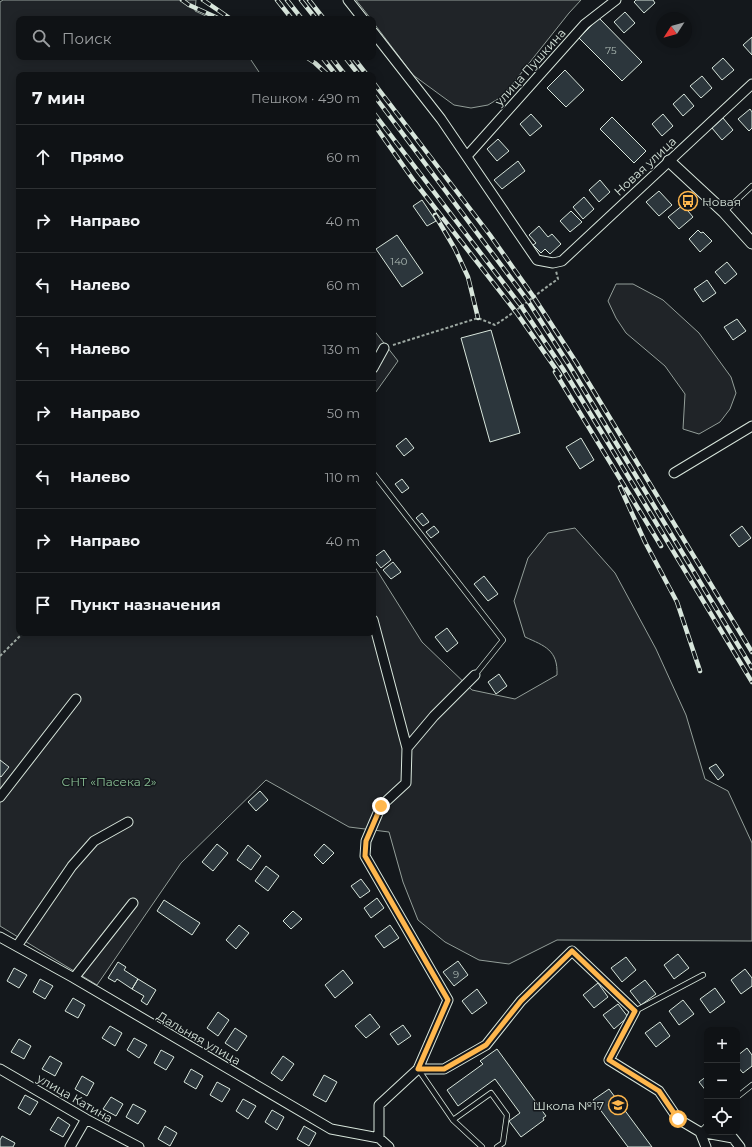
<!DOCTYPE html>
<html lang="ru">
<meta charset="utf-8">
<style>
body{margin:0;font-family:Montserrat,sans-serif;background:#1d2022;color:#f1f3f6}
.controls{position:absolute;right:12px;bottom:12px;display:grid;overflow:hidden;border-radius:8px;box-shadow:0 2px 10px #0003}
.controls button{width:36px;height:36px;display:grid;place-items:center;padding:0;border:0;border-bottom:1px solid #2f3234;background:#0f1215;color:#f1f3f6;font:20px sans-serif}
.compass{position:absolute;left:656px;top:12px;width:36px;height:36px;border-radius:50%;background:#0f1215;box-shadow:0 2px 10px #0003;rotate:234deg}
.stop{position:absolute;width:12px;height:12px;margin:-9px;border:3px solid #ffb74d;border-radius:50%;background:#fff}
.stop.end{background:#ffb74d;border-color:#fff;box-shadow:0 1px 4px #0008}
.list{margin:0;padding:0;list-style:none}
h2{display:flex;justify-content:space-between;align-items:center;height:52px;margin:0;padding:0 16px;font-size:17px}
h2 small{font-size:13px;font-weight:400;color:#9b9ea0}
.list li{display:grid;grid-template-columns:26px 1fr auto;gap:12px;align-items:center;box-sizing:border-box;height:64px;padding:0 16px;border-top:1px solid #2f3234}
.list b{display:block;font-size:15px;white-space:nowrap}
.list em{font-size:13px;font-style:normal;color:#9b9ea0}
.icon{flex:none;width:22px;height:22px;fill:none;stroke:currentColor;stroke-width:2;stroke-linecap:round;stroke-linejoin:round}
.map{position:relative;flex:none;width:752px;height:1147px;overflow:hidden}
.search{position:absolute;background:#0f1215;box-shadow:0 2px 10px #0003;left:16px;top:16px;width:360px;height:44px;display:flex;align-items:center;gap:10px;box-sizing:border-box;padding:0 14px;border-radius:8px;color:#9b9ea0;font-size:15px}
.panel{position:absolute;background:#0f1215;box-shadow:0 2px 10px #0003;left:16px;top:72px;width:360px;height:564px;border-radius:8px}
.map>svg:first-child{display:block}
.green{fill:#202428;stroke:#939e99}
.building{fill:#2c363c;stroke:#d8e6dc}
.lines{fill:none;stroke-linecap:round;stroke-linejoin:round}
.service-casing{stroke:#d8e6dc;stroke-width:6}
.minor-casing{stroke:#d8e6dc;stroke-width:11}
.tertiary-casing{stroke:#d8e6dc;stroke-width:13}
.path{stroke:#9da8a2;stroke-width:2;stroke-dasharray:3 2;stroke-linecap:butt}
.service{stroke:#14181c;stroke-width:4.5}
.minor{stroke:#14181c;stroke-width:9}
.tertiary{stroke:#14181c;stroke-width:11}
.rail-casing{stroke:#d8e6dc;stroke-width:4.5}
.rail{stroke:#14181c;stroke-width:3;stroke-dasharray:9;stroke-linecap:butt}
.route{stroke:#ffb74d;stroke-width:5}
.labels{text-anchor:middle;dominant-baseline:central;stroke-width:3;stroke-linejoin:round;paint-order:stroke}
.number-label{font-size:10px;fill:#adbab4}
.street-label{font-size:12px;fill:#d8e6dc;stroke:#14181c}
.poi-label{font-size:12px;fill:#d8e6dc;stroke:#14181c;text-anchor:start}
.park-label{font-size:12px;fill:#8ac095;stroke:#14181c}
</style>
<div class="map">
<svg width="752" height="1147" viewBox="0 0 752 1147">
<rect width="100%" height="100%" fill="#14181c"/>
<path class="green" d="M3,0h193l-1,11 17,8h-193v38h230l12,18h-242v558h354v-69l49,78 50,48 43,9 42,-24c1,-25 -12,-29 -32,-38l-11,-36 14,-43 20,-25 27,-5 40,45 41,76 30,66 19,64 23,12 24,52v98l-195,-1 -48,24 -30,-4 -34,-18 -27,-22 -15,-38 -14,-50 -40,-5 -83,-47 -85,83 -84,122 -97,-59v-924z
M356,0h225l-12,13 -66,83 -15,9 -17,3 -17,-3 -41,-30 -40,-53v-3h-2z
M616,284h17l30,16 36,33 32,44 5,16 -6,16 -10,13 -21,12 -16,-5 2,-35 -20,-28 -39,-33 -10,-15 -8,-17z
M373,329l25,32 -25,35z"/>
<path class="building" d="M636,0h17l2,3 -11,10 -10,-11z
M625,12l10,11 -11,10 -10,-11z
M599,18l43,44 -20,19 -43,-43z
M752,37v18l-9,-10z
M723,58l11,12 -12,10 -10,-12z
M565,70l19,20 -18,17 -19,-19z
M702,76l10,12 -11,10 -11,-12z
M684,94l10,12 -11,10 -10,-12z
M750,109l2,3v16l-3,3 -11,-12z
M531,114l11,12 -12,10 -10,-12z
M663,114l10,12 -11,10 -10,-12z
M612,117l34,34 -12,12 -34,-34z
M723,118l10,12 -11,10 -10,-12z
M498,139l11,12 -12,10 -10,-12z
M518,161l7,10 -23,18 -8,-9z
M600,180l10,12 -11,10 -10,-12z
M659,191l13,14 -13,11 -13,-14z
M584,197l10,12 -11,10 -10,-12z
M422,200l14,21 -9,5 -14,-20z
M683,205l10,12 -14,12 -11,-12z
M571,211l11,11 -12,10 -10,-11z
M539,226l9,11 4,-3 9,10 -11,10 -5,-5 -4,4 -8,-8 3,-2 -7,-8z
M698,230l3,3 2,-1 9,9 -12,11 -11,-13z
M397,235l26,38 -21,14 -26,-38z
M727,262l10,12 -12,10 -10,-12z
M707,280l9,13 -13,9 -9,-13z
M737,319l9,12 -13,9 -9,-13z
M491,330l29,103 -30,9 -29,-104z
M406,438l8,10 -10,8 -8,-10z
M581,438l13,22 -14,9 -14,-22z
M402,479l7,9 -7,5 -7,-9z
M422,513l7,9 -6,4 -7,-8z
M434,526l5,6 -8,6 -5,-6z
M742,526l9,12 -12,9 -9,-12z
M384,550l7,10 -10,8 -8,-10z
M393,562l8,10 -10,7 -8,-9z
M484,576l14,18 -10,7 -14,-17z
M447,628l11,15 -11,9 -12,-15z
M499,674l8,12 -11,8 -8,-12z
M0,760l9,7 -8,10 -1,-1z
M716,764l8,11 -6,5 -9,-12z
M260,791l8,9 -12,11 -8,-9z
M217,844l11,9 -15,18 -11,-9z
M324,844l10,9 -11,11 -9,-9z
M248,845l13,11 -10,14 -14,-10z
M266,866l13,10 -11,15 -13,-10z
M361,879l9,12 -10,7 -9,-12z
M377,898l7,10 -13,10 -7,-10z
M164,900l36,23 -8,12 -35,-24z
M293,911l9,8 -11,10 -8,-8z
M239,925l10,8 -13,16 -10,-9z
M390,925l9,13 -15,10 -9,-12z
M678,954l11,14 -15,11 -10,-14z
M626,957l10,13 -14,12 -11,-14z
M458,961l10,14 -14,11 -11,-14z
M118,962l8,5 -2,3 14,9 -6,10 -15,-10 -2,3 -7,-4z
M14,968l13,7 -8,13 -12,-7z
M745,969l7,9v8l-11,8 -10,-14z
M343,970l10,13 -18,15 -10,-13z
M40,979l13,7 -8,13 -12,-7z
M138,979l18,11 -9,15 -6,-4 3,-5 -12,-7z
M645,980l11,14 -15,11 -11,-14z
M598,983l10,14 -14,11 -11,-13z
M715,988l10,14 -15,11 -10,-14z
M477,989l10,14 -15,11 -10,-13z
M73,998l12,7 -7,13 -13,-7z
M683,1000l11,14 -15,11 -10,-14z
M618,1004l10,13 -14,12 -11,-14z
M218,1012l11,8 -11,16 -11,-8z
M370,1014l10,13 -14,11 -11,-12z
M660,1022l10,14 -14,11 -11,-14z
M403,1025l8,11 -13,9 -8,-11z
M110,1026l12,7 -7,13 -13,-8z
M235,1028l12,8 -10,15 -12,-8z
M134,1038l13,7 -8,13 -12,-8z
M19,1039l12,7 -7,13 -13,-7z
M747,1048l5,7v11l-9,7 -6,-7v-10z
M497,1049l49,67 -3,2 1,2 -23,17 -12,-16 11,-8 -25,-34 -37,27 -11,-16 36,-26 -3,-3z
M161,1050l13,7 -8,13 -12,-7z
M50,1056l12,7 -7,13 -13,-7z
M283,1056l11,8 -12,17 -11,-8z
M191,1069l12,7 -7,13 -12,-7z
M324,1075l13,7 -11,20 -13,-7z
M82,1076l12,7 -7,13 -12,-7z
M707,1076v16l-8,-10z
M217,1082l13,7 -8,13 -12,-7z
M609,1089l43,58h-24l-35,-47z
M25,1095l13,7 -8,13 -12,-7z
M111,1097l12,7 -7,12 -13,-7z
M243,1099l13,7 -8,13 -12,-8z
M133,1104l13,7 -8,13 -12,-7z
M272,1110l12,7 -7,13 -12,-8z
M58,1117l12,8 -7,12 -13,-7z
M165,1126l12,7 -7,13 -12,-7z
M304,1126l12,7 -7,13 -12,-7z
M2,1136l13,7 -2,4h-13v-7z"/>
<g class="lines">
<g class="service-casing">
<path id="service" d="M724,212l28,-26
M373,473l130,167 -28,35
M635,1011l68,-36
M418,1069l35,51 29,27
M737,1097l15,-12
M453,1120l38,-27 16,22 -4,28 -6,4
M700,1132l7,-7"/>
</g>
<g class="minor-casing">
<path id="minor" d="M348,0l15,19
M373,32l68,87 96,141 16,3 9,-2 190,-177
M467,156l118,-132 31,-24
M373,368l11,-20
M674,473l78,-47
M373,620l34,128
M475,675l-41,41 -27,32 -1,35 -25,23 -15,35 -1,15 83,144 -30,69h26l42,-24 35,-44 51,-50 63,60 -26,49 50,31 19,28 22,13 33,6 7,9
M0,797l76,-98
M0,937l74,41 257,151 48,9 10,9
M17,946l55,-80 22,-25 34,-19
M74,978l59,-75
M0,1069l86,50 53,28
M700,1132l6,15
M379,1138v-33l39,-36
M70,1147l16,-28"/>
</g>
<g class="tertiary-casing">
<path id="tertiary" d="M669,161l55,51 28,31"/>
</g>
<path class="path" d="M393,345l85,-27 17,7c22,-14 41,-31 63,-46l-2,-8
M0,656l23,-23"/>
<use href="#service" class="service"/>
<use href="#minor" class="minor"/>
<use href="#tertiary" class="tertiary"/>
<g class="rail-casing">
<path id="rail" d="M182,0l7,5 31,14
M203,0l28,19
M277,0l15,19
M287,0l15,19
M301,0l15,19
M309,0l15,19
M306,57l9,6 13,12
M322,57l14,18
M331,57l14,18
M345,57l14,18
M353,57l14,18
M373,82l117,153 43,61 43,66 176,290
M373,94l155,207 41,64 183,303
M373,112l148,194 42,63 39,64 150,249
M373,123l41,58 102,131 44,63
M435,215l20,34 13,28 10,41
M555,372l106,174
M620,487l25,55 32,60 23,69"/>
</g>
<use href="#rail" class="rail"/>
</g>
<g class="lines">
<path class="route" d="M381,806l-15,35 -1,15 83,144 -30,69h26l42,-24 35,-44 51,-50 63,60 -26,49 50,31 19,28"/>
</g>
<defs>
<g id="bus-ring" transform="scale(1)"><circle r="9.5" fill="#14181c" stroke="#ffb74d" stroke-width="1.5"/><path d="M-5-6H5V4H4V6H2V4H-2V6H-4V4H-5ZM-3.5-4V0h7V-4ZM-3.5 1.2v1.5H-2V1.2ZM2 1.2v1.5H3.5V1.2Z" fill="#ffb74d"/></g>
<g id="school-ring" transform="scale(1)"><circle r="9.5" fill="#14181c" stroke="#ffb74d" stroke-width="1.5"/><path d="M0-5L7-2L0 1L-7-2ZM-4 1L0 2.5L4 1V4Q0 6-4 4Z" fill="#ffb74d"/></g>
</defs>
<g fill-rule="evenodd">
<use href="#bus-ring" x="688" y="201"/>
<use href="#school-ring" x="618" y="1105"/>
</g>
<g class="labels">
<g class="number-label">
<text x="611" y="50">75</text>
<text x="399" y="261">140</text>
<text x="456" y="974">9</text>
</g>
<g class="street-label">
<text transform="translate(530 67) rotate(-48)">улица Пушкина</text>
<text transform="translate(645 166) rotate(-43)">Новая улица</text>
<text transform="translate(199 1038) rotate(30)">Дальняя улица</text>
<text transform="translate(75 1098) rotate(30)">улица Катина</text>
</g>
<g class="poi-label">
<text x="702" y="201">Новая</text>
<text x="604" y="1105" text-anchor="end">Школа №17</text>
</g>
<g class="park-label">
<text x="109" y="781">СНТ «Пасека 2»</text>
</g>
</g>
</svg>
<div class="controls">
<button>+</button>
<button>−</button>
<button><svg class="icon" aria-label="locate" viewBox="0 0 24 24"><circle cx="12" cy="12" r="6"/><path d="M12 2v4M12 18v4M2 12h4M18 12h4"/></svg></button>
</div>
<svg class="compass" viewBox="-18 -18 36 36"><path d="M0-13l5 13h-10z" fill="#e53935"/><path d="M0 13l5-13h-10z" fill="#9b9ea0"/></svg>
<div class="stop" style="left:678px;top:1119px"></div>
<div class="stop end" style="left:381px;top:806px"></div>
<div class="search"><svg class="icon" aria-label="search" viewBox="0 0 24 24"><circle cx="10" cy="10" r="6"/><path d="M15 15l6 6"/></svg>Поиск</div>
<section class="panel">
<h2>7 мин<small>Пешком · 490 m</small></h2>
<ul class="list">
<li><svg class="icon" aria-label="ahead" viewBox="0 0 24 24"><path d="M12 20V5M6 11l6-6 6 6"/></svg><div><b>Прямо</b></div><em>60 m</em></li>
<li><svg class="icon" aria-label="right" viewBox="0 0 24 24"><path d="M7 20v-9h11M14 6l5 5-5 5"/></svg><div><b>Направо</b></div><em>40 m</em></li>
<li><svg class="icon" aria-label="left" viewBox="0 0 24 24"><path d="M17 20v-9H6M10 6l-5 5 5 5"/></svg><div><b>Налево</b></div><em>60 m</em></li>
<li><svg class="icon" aria-label="left" viewBox="0 0 24 24"><path d="M17 20v-9H6M10 6l-5 5 5 5"/></svg><div><b>Налево</b></div><em>130 m</em></li>
<li><svg class="icon" aria-label="right" viewBox="0 0 24 24"><path d="M7 20v-9h11M14 6l5 5-5 5"/></svg><div><b>Направо</b></div><em>50 m</em></li>
<li><svg class="icon" aria-label="left" viewBox="0 0 24 24"><path d="M17 20v-9H6M10 6l-5 5 5 5"/></svg><div><b>Налево</b></div><em>110 m</em></li>
<li><svg class="icon" aria-label="right" viewBox="0 0 24 24"><path d="M7 20v-9h11M14 6l5 5-5 5"/></svg><div><b>Направо</b></div><em>40 m</em></li>
<li><svg class="icon" aria-label="arrive" viewBox="0 0 24 24"><path d="M6 21V4h12l-3 4 3 4H6"/></svg><div><b>Пункт назначения</b></div></li>
</ul>
</section>
</div>
